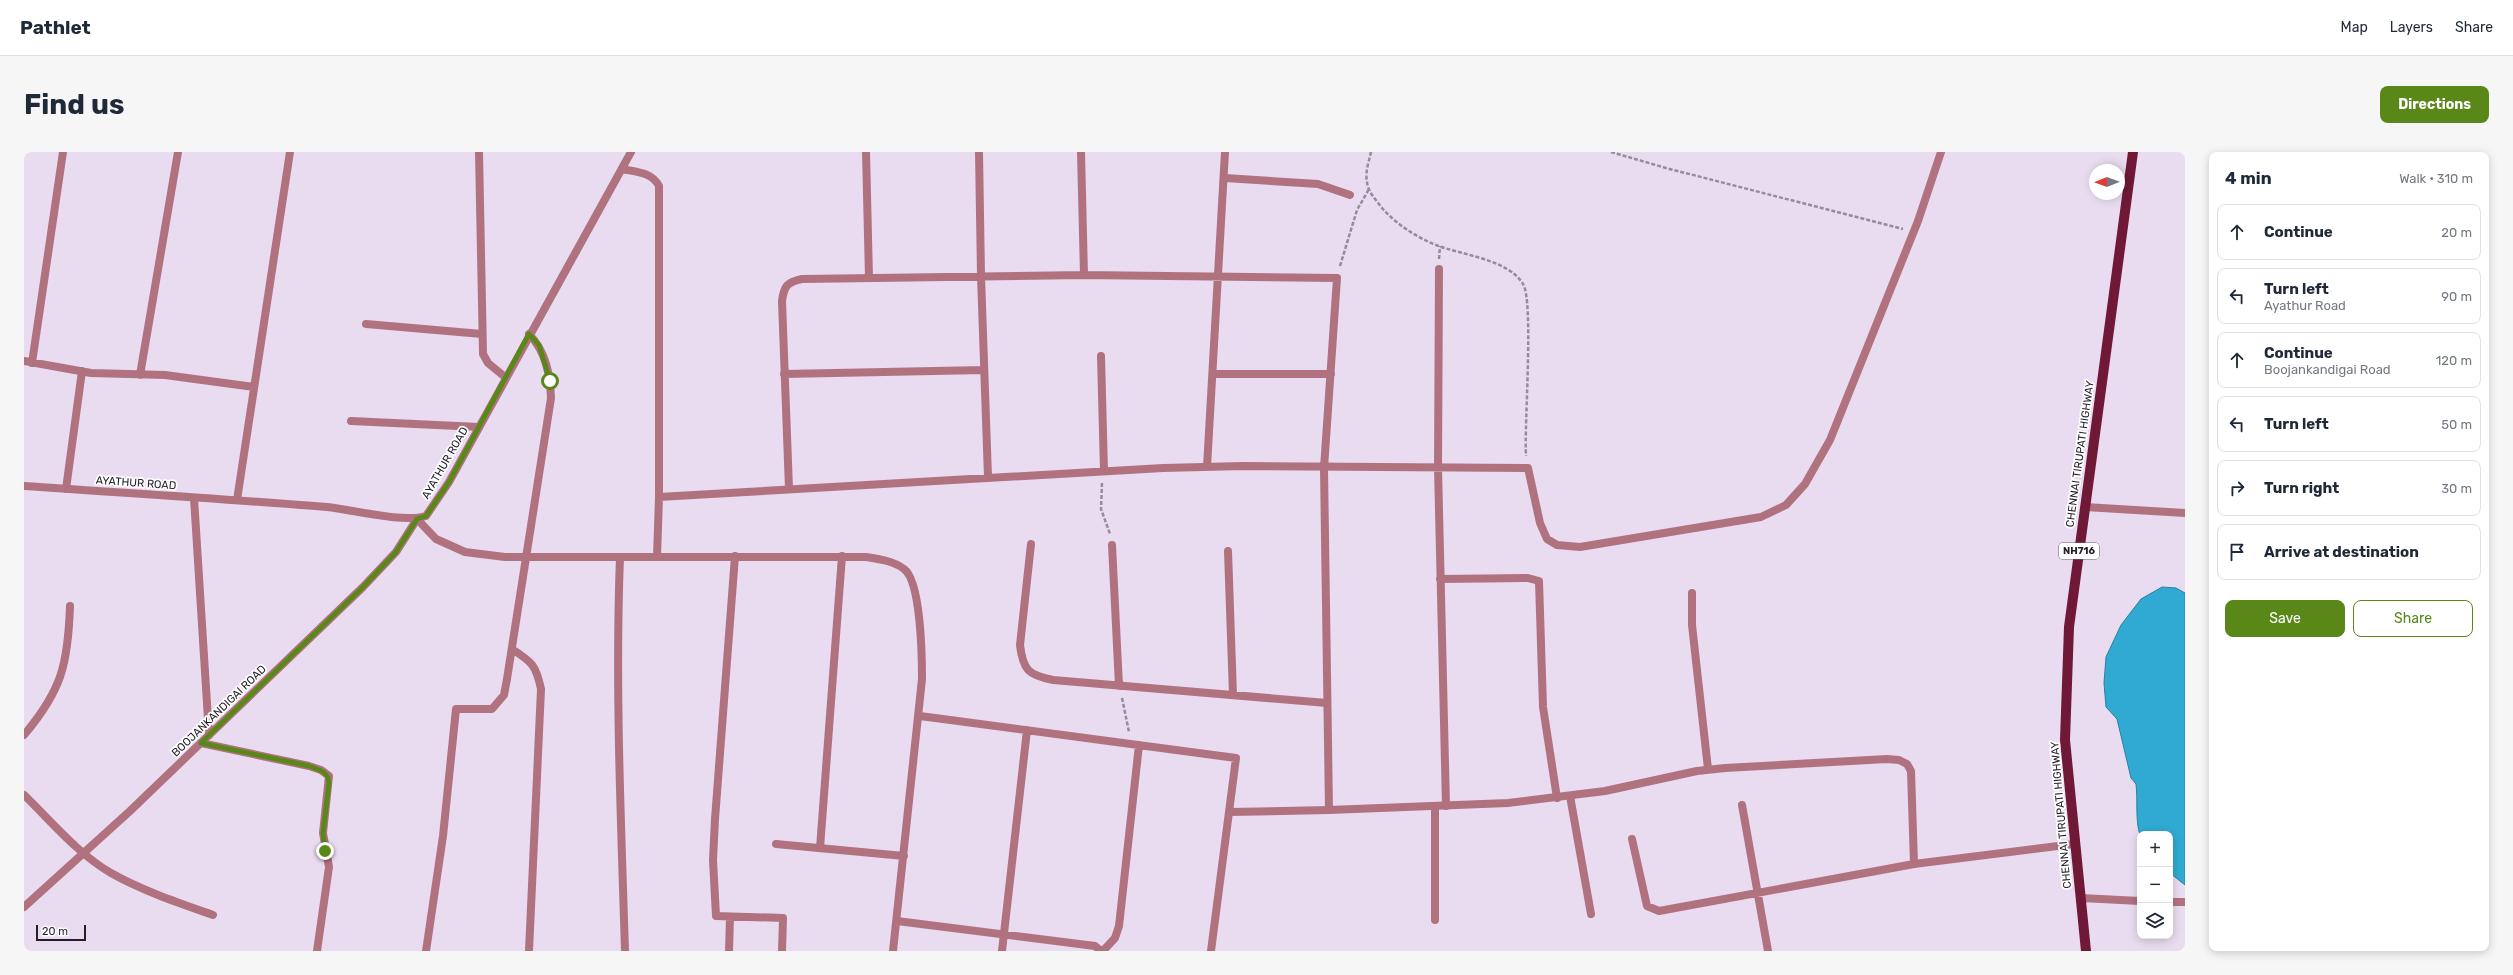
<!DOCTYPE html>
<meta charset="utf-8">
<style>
body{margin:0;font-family:Rubik,sans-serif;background:#f6f6f7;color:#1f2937}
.controls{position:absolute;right:12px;bottom:12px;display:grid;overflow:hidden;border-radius:8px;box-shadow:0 2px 10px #0003}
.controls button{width:36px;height:36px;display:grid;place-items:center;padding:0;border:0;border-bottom:1px solid #e0e1e3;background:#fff;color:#1f2937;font:20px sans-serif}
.compass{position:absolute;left:2065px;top:12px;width:36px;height:36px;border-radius:50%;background:#fff;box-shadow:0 2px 10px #0003;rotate:269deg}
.scale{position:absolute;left:12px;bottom:10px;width:50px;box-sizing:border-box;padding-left:4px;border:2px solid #241f27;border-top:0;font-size:11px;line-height:14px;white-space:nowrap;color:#241f27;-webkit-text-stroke:3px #fff;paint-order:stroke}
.stop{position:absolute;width:12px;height:12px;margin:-9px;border:3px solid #598819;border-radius:50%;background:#fff}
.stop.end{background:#598819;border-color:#fff;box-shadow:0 1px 4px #0008}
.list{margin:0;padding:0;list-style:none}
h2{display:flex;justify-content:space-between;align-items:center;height:52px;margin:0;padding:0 16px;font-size:17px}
h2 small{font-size:13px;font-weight:400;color:#747a83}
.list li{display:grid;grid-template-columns:26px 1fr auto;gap:12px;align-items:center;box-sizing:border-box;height:56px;margin:0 8px 8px;padding:0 8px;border:1px solid #e0e1e3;border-radius:8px}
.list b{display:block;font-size:15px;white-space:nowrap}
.list p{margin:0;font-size:13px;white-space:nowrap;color:#747a83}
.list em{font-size:13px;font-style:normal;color:#747a83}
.actions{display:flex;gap:8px;padding:12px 16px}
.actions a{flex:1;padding:9px 0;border:1px solid #598819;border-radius:8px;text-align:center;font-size:14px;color:#598819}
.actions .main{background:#598819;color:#fff}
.icon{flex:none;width:22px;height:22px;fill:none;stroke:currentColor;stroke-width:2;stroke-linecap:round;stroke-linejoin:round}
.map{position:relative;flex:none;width:2161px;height:799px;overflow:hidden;border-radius:8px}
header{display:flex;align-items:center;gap:24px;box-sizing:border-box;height:56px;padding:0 20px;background:#fff;border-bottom:1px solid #e0e1e3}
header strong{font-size:19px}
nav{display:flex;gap:22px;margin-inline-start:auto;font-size:14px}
.intro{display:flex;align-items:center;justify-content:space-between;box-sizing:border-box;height:96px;padding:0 24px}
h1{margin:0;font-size:28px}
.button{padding:10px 18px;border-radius:8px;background:#598819;color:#fff;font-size:14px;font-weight:700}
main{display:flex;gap:24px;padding:0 24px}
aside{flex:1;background:#fff;border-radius:8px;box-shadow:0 2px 10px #0003}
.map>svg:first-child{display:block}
.water{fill:#30aad2;stroke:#2c809f}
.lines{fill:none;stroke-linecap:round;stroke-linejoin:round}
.path{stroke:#958b9a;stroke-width:2.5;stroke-dasharray:4 2;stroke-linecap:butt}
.minor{stroke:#b17280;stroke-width:8}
.tertiary{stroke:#b17280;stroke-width:8}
.primary{stroke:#6f1936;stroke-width:10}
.route{stroke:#598819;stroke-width:5}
.labels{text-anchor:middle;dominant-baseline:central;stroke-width:3.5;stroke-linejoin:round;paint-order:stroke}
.shield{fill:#fff;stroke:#666268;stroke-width:1}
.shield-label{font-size:10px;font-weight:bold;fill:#241f27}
.street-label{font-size:11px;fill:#241f27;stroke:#fff}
</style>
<header>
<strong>Pathlet</strong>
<nav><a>Map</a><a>Layers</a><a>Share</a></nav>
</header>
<div class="intro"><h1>Find us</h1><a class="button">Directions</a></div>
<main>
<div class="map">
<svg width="2161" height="799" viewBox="0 0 2161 799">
<rect width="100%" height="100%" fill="#e9dcf0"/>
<path class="water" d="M2138,435l14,1 9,5v292l-15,-12v-39l-30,1c-5,-15 -2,-35 -4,-51l-5,-6 -14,-59 -11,-12 -2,-24 2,-26 15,-32 20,-26z"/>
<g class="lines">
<path class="path" d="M1347,0c-2,9 -6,20 -4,30 1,10 9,18 15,26 14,16 34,29 54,37 25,10 72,14 87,39 11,18 1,141 3,172
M1587,0l55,16 237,61
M1415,107l1,-13
M1316,114l17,-56 12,-21
M1078,331l-1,26 9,25
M1098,546l7,34"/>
<path class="minor" d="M455,0l4,202 5,9 17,14
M842,0l3,126
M955,0l2,124 7,201
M1057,0l3,123
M598,17c14,3 30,3 37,17v311
M1201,26l93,6 32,11
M1415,117l-1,199 8,338
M342,172l116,10
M1077,204l3,115
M0,209l67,12 74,2 89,12
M8,211l31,-211
M760,222l200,-4
M1189,222h118
M116,223l38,-223
M327,269l128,6
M1183,315l18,-315
M42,337l16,-118
M765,337l-7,-188c2,-15 5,-19 20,-22l282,-4 253,3 -13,190
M170,346l15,237
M213,348l53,-348
M2061,355l100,6
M393,367l19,20 29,13 40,5h152l2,-60 504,-29 80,-2 285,2 12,55 7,16 10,6 23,2 181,-30 25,-12 19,-21 25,-44 88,-219 23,-69
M1007,392l-11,101c3,25 8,30 33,35l274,23
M1088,393l7,141
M1204,399l5,144
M711,404l-20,263 -2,41 3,56 67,2 -1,33
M596,405c-5,131 1,262 5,394
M633,405h209c13,2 28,4 38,12 17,12 18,88 18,110l-29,272
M1416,427l88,-1 11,3 4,126 14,91
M1668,441v32l16,144
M488,497c20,13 24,16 29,40l-12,262
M896,564l316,42 -25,193
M0,583c38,-45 44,-71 46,-129
M177,591l108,23 12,4 8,6 -6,57 6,34 -12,84
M0,643c27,26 54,59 87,78 32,18 68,30 102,42
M1546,644l21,118
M1718,653l26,146
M1411,655v113
M1205,660l100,-2
M1608,687l15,67 12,5 255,-47
M752,692l128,12
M796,696l22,-292
M2057,746l59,3
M2146,750h15
M873,769l198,25 6,5
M402,799l17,-115 13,-127h36l12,-14 3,-16 44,-281c-1,-24 -5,-46 -22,-64
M705,799l1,-34
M978,799l25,-221
M1079,799l12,-13 4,-12 20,-181"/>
<path class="tertiary" d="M1300,316l5,342 179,-7 97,-12 92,-20 28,-3 162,-9 12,1 8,4 4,7 3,93 160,-20
M0,334c101,7 202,13 303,21 27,3 76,16 99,9l23,-34 182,-330
M0,755l106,-96 233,-224 33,-35 21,-33"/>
<path class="primary" d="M2062,799l-21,-211 4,-113 64,-475"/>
</g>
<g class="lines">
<path class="route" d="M301,699l-2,-18 6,-50c-1,-12 -10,-13 -20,-17l-108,-23 162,-156 33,-35 21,-33 9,-3 23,-34 80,-148 10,11 11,36"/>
</g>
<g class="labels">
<rect class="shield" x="2035" y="391" width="40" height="16" rx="3"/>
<g class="shield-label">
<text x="2055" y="399">NH716</text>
</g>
<g class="street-label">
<text transform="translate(2056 302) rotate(-82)">CHENNAI TIRUPATI HIGHWAY</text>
<text transform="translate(421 311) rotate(-60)">AYATHUR ROAD</text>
<text transform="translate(112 331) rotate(4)">AYATHUR ROAD</text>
<text transform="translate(195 559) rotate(-44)">BOOJANKANDIGAI ROAD</text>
<text transform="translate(2037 663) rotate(-95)">CHENNAI TIRUPATI HIGHWAY</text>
</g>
</g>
</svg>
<div class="controls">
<button>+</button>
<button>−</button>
<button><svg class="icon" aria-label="layers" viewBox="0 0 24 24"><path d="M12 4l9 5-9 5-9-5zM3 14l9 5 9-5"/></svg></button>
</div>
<svg class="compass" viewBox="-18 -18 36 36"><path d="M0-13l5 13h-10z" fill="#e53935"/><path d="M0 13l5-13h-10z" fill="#747a83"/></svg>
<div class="scale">20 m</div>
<div class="stop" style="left:526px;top:229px"></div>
<div class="stop end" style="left:301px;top:699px"></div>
</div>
<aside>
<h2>4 min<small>Walk · 310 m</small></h2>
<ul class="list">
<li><svg class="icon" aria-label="ahead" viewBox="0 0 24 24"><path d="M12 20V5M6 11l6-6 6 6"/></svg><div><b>Continue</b></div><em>20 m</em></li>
<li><svg class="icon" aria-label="left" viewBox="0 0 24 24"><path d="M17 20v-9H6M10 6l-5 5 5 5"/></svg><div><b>Turn left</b><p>Ayathur Road</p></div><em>90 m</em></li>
<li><svg class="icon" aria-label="ahead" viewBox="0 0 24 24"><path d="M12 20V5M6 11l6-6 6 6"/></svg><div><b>Continue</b><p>Boojankandigai Road</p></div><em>120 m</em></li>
<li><svg class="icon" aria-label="left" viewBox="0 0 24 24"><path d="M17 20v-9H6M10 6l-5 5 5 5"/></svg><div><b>Turn left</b></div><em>50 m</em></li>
<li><svg class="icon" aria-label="right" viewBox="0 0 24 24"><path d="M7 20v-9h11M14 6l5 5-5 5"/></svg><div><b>Turn right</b></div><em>30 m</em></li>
<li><svg class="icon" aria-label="arrive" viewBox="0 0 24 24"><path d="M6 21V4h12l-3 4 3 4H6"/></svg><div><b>Arrive at destination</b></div></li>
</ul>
<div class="actions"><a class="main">Save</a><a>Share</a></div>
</aside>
</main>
